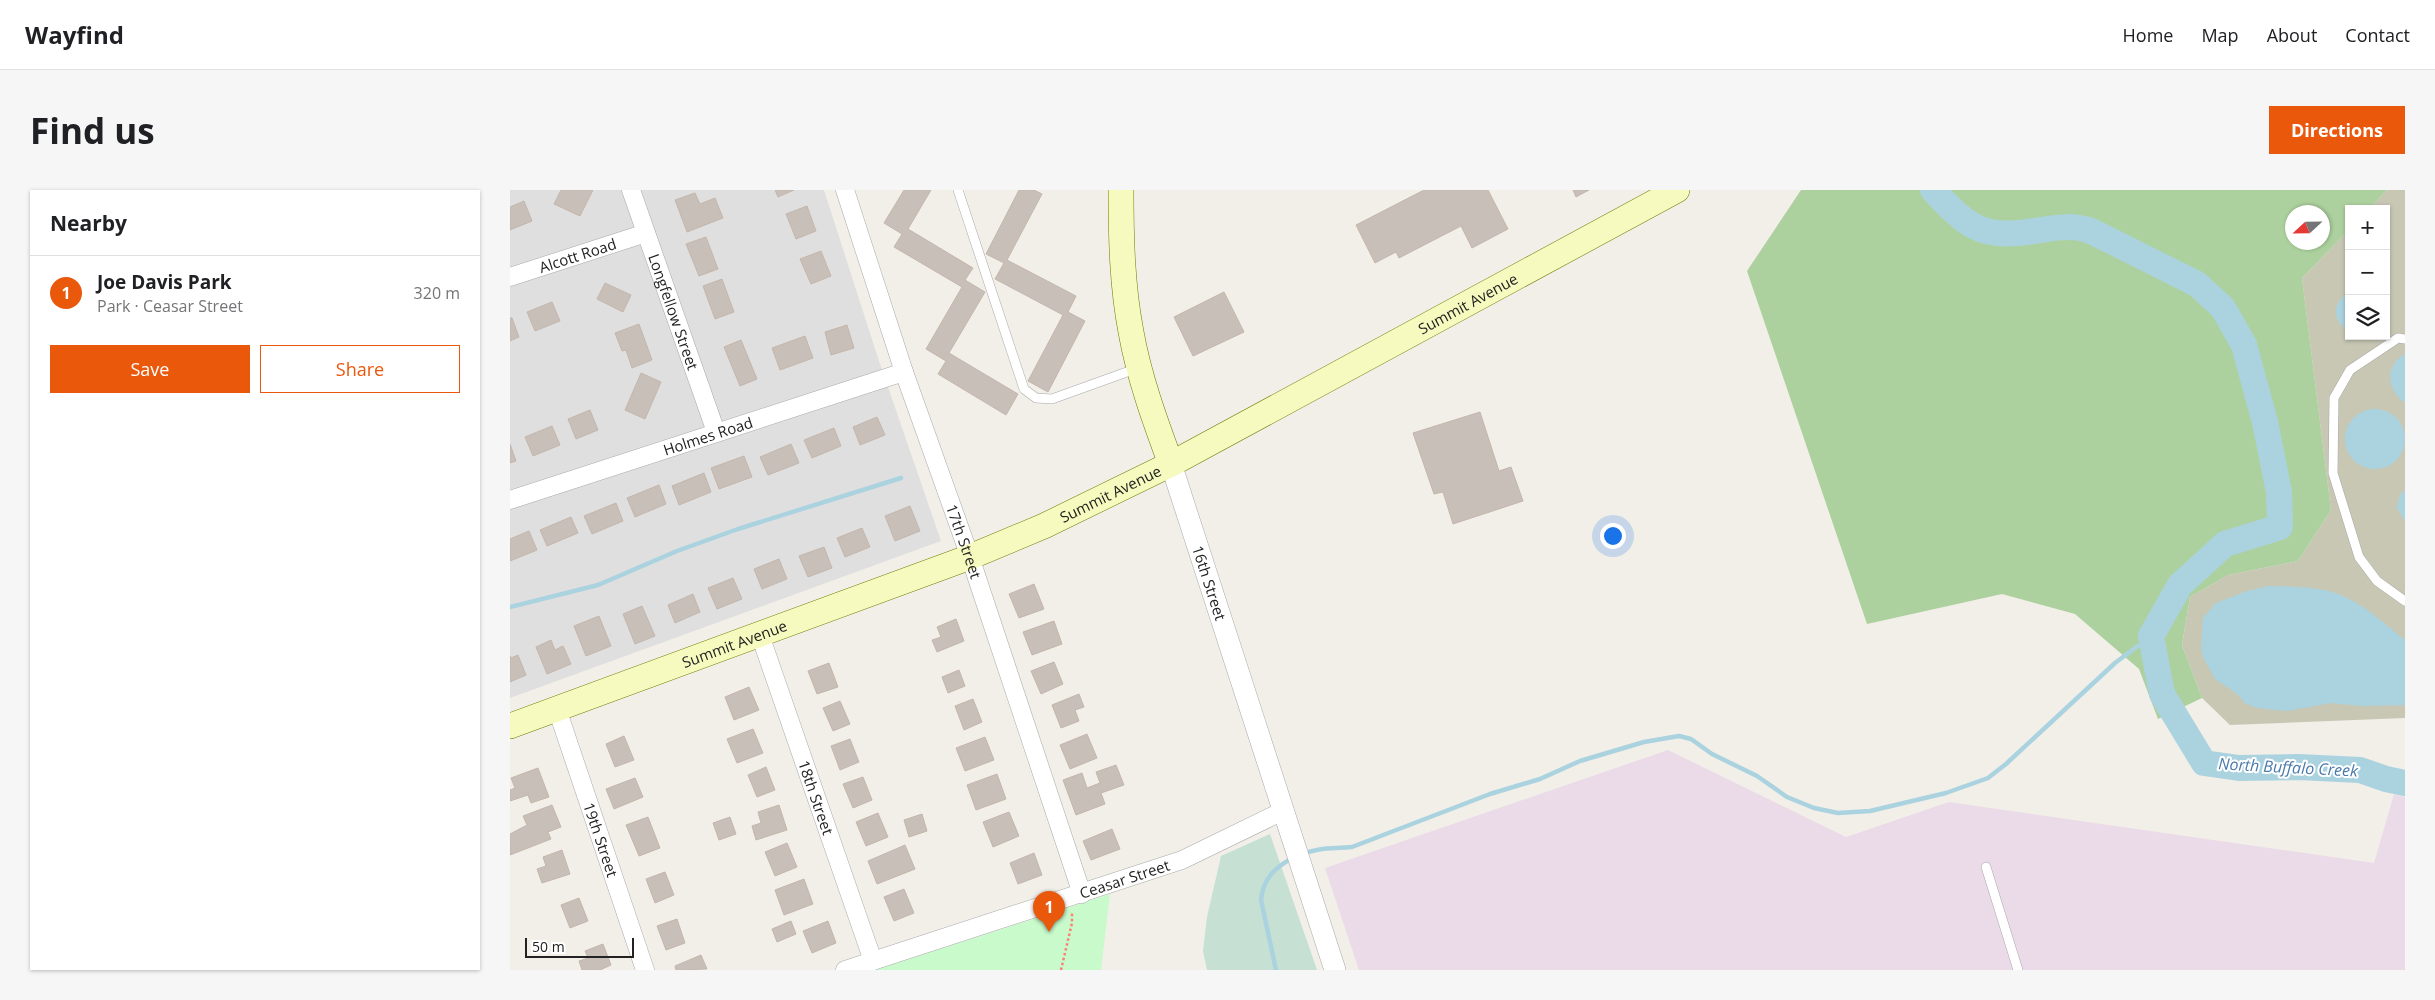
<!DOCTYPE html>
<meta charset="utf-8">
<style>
body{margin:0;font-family:"Open Sans",sans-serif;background:#f6f6f6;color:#202124}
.controls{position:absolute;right:15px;top:15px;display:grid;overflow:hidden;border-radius:0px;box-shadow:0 1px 4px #0004}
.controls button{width:45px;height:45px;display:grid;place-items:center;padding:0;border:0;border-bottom:1px solid #e0e0e0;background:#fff;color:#202124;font:25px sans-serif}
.compass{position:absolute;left:1775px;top:15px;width:45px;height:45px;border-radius:50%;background:#fff;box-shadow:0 1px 4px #0004;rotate:248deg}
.scale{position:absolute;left:15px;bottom:12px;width:109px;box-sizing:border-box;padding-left:5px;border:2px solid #222;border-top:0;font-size:14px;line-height:18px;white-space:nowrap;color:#222;-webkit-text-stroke:4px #fff;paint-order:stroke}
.you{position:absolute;left:1102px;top:345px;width:18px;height:18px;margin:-12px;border:4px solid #fff;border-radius:50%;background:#1a73e8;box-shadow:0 0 0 8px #1a73e833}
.badge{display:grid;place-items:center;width:32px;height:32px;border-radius:50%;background:#ea580c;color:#fff;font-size:16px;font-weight:700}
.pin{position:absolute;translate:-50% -41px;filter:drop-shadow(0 1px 2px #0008)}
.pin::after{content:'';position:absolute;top:26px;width:18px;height:15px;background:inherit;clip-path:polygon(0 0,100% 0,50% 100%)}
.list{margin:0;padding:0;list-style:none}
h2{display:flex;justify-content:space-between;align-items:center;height:65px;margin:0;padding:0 20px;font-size:21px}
h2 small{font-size:16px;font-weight:400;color:#757577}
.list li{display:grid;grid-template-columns:32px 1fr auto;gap:15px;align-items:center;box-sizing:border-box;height:75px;padding:0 20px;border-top:1px solid #e0e0e0}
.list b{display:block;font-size:19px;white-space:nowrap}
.list p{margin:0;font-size:16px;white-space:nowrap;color:#757577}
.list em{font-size:16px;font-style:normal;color:#757577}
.actions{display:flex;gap:10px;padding:15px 20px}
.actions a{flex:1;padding:11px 0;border:1px solid #ea580c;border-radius:0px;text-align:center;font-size:18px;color:#ea580c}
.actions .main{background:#ea580c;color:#fff}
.icon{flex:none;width:28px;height:28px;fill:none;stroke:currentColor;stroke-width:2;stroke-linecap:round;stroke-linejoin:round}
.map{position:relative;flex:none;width:1895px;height:780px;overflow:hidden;border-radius:0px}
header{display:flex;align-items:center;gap:30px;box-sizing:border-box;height:70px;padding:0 25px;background:#fff;border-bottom:1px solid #e0e0e0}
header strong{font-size:24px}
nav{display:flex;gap:28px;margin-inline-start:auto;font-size:18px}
.intro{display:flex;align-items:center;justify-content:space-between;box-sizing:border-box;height:120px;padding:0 30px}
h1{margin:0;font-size:35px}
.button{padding:12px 22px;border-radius:0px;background:#ea580c;color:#fff;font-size:18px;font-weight:700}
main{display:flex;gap:30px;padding:0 30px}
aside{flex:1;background:#fff;border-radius:0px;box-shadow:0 1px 4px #0004}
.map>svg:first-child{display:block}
.residential{fill:#e0dfdf}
.industrial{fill:#ebdbe8}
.construction{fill:#c7c7b4}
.forest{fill:#add19e;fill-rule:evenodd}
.wetland{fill:#c6e0d4}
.park{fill:#c8facc}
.water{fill:#aad3df}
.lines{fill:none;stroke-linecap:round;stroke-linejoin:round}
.stream{stroke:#aad3df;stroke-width:4.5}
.river{stroke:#aad3df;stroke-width:26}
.building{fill:#c7bfb8;stroke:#c4b6ab}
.service-casing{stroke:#a9a9a9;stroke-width:10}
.minor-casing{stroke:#a9a9a9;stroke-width:19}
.tertiary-casing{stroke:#a9a9a9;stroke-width:22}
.secondary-casing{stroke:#707d05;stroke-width:26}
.path{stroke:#fa8072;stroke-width:2.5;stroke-dasharray:2.5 2.5;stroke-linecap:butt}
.service{stroke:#fff;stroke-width:9}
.minor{stroke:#fff;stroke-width:18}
.tertiary{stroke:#fff;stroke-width:21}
.secondary{stroke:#f7fabf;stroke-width:25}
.labels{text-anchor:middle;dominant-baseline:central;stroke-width:4;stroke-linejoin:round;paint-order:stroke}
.street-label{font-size:15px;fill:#222;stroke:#fff}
.water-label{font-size:16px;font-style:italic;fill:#4a7aab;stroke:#fff}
</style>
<header>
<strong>Wayfind</strong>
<nav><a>Home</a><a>Map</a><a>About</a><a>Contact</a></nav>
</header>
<div class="intro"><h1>Find us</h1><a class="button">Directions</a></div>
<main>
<aside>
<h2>Nearby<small></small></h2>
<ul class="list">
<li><span class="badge">1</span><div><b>Joe Davis Park</b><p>Park · Ceasar Street</p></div><em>320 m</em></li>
</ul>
<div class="actions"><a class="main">Save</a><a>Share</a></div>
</aside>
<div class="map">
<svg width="1895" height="780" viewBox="0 0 1895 780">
<rect width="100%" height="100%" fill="#f2efe9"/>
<path class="residential" d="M0,0h314l53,165 64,186 -431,157z"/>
<path class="industrial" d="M1158,560l178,87 103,-35 425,61 20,-69 11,3v173h-1046l-34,-102z"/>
<path class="construction" d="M1877,0h18v528l-175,7 -28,-27 -20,-53 8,-48 38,-22 70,-14 33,-51 -29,-232 47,-48v106h37v-127h-17z"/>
<path class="forest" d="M1291,0h586l-18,19h-20v21l-47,48 29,232 -33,51 -70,14 -38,22 -8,48 20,53 -44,21 -19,-50 -64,-55 -73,-20 -135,30 -120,-353zM1782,22h30v30h-30z"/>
<path class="wetland" d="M760,644l47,136h-110l-4,-19 4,-34 14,-61z"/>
<path class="park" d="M600,704l-9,76h-226z"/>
<path class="water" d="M1839,103v37c-18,-8 -17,-29 0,-37z
M1895,164v49c-18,-13 -21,-37 0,-49z
M1835 249a30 30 0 1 1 60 0a30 30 0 1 1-60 0Z
M1895,300v31l-8,-13 3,-13z
M1759,396c24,1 54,0 76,11 22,10 41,28 60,43v65l-45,1 -28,-3 -45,8 -30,-3 -12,-5 -8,-9 -22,-15 -11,-20 -3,-10 2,-31 13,-15 31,-12z"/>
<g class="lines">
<path class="stream" d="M0,417l88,-22 79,-34 61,-22 163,-51
M793,664c15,-7 32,-5 49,-7l138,-53 50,-15 40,-18 64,-19 35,-6 12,3 21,15 45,22 30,21 27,11 24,5 32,-2 76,-18 42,-15 18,-14 109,-101 36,-27
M766,780l-15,-70c2,-21 14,-33 32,-42"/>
<path class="river" d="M1423,0c39,42 52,49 108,40 18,-3 33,-5 50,1l106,53 26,24 21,37 21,77 14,70 1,35 -55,17 -45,41 -29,51 11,58 42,69 35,5 60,-1 61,3 26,9 19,4"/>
</g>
<path class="building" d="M51,0h32l-13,26 -26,-12z
M265,0h19l-16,7z
M394,0h27l-23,39 65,39 -8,12 20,12 -36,61 69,41 -12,21 -68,-41 8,-13 -20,-12 36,-62 -68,-40 8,-13 -18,-11z
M509,0h15l8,4 -35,66 69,36 -8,16 17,9 -37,71 -20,-11 35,-66 -68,-36 9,-16 -18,-9z
M914,0h64l20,39 -36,19 -11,-22 -62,32 -3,-6 -21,11 -19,-38z
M1063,0h16l-13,7z
M185,3l5,11 15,-6 8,20 -36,14 -12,-32z
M14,11l8,20 -22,9v-23z
M297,16l9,25 -20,8 -10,-25z
M196,47l12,32 -19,7 -13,-32z
M311,61l10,25 -20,8 -11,-25z
M212,89l12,33 -19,7 -12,-33z
M95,93l26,12 -8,17 -26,-13z
M714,102l20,40 -51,24 -19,-39z
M42,112l8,19 -25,10 -8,-19z
M0,128h2l7,19 -9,4z
M129,134l13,36 -20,8 -6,-18 -4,1 -7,-18z
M337,135l7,23 -23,7 -6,-23z
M295,146l8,22 -33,12 -8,-22z
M231,150l16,39 -17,7 -16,-39z
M131,183l20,9 -16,37 -20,-9z
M80,220l8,20 -22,9 -8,-20z
M970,222l19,59 12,-4 12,34 -70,23 -10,-32 -9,2 -21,-61z
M367,227l8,18 -25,10 -7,-18z
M42,236l8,19 -27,11 -8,-19z
M324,238l7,18 -29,12 -8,-18z
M0,254l6,17 -6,2z
M281,254l8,19 -31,12 -8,-18z
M234,266l8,21 -33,12 -8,-21z
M194,283l7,19 -32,13 -7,-19z
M149,295l7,19 -31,13 -8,-19z
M106,313l7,18 -31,13 -8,-18z
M400,316l10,25 -25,10 -10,-25z
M61,327l7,16 -31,13 -7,-16z
M352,338l8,19 -25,10 -8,-19z
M19,341l8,19 -27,11v-22z
M314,357l8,21 -24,9 -9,-21z
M269,369l8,20 -25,10 -8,-20z
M223,388l9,21 -25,10 -9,-21z
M524,394l10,25 -25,9 -10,-24z
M183,404l7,18 -25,11 -7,-18z
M132,416l13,30 -20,8 -12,-30z
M89,426l12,30 -25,10 -12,-30z
M446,429l8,22 -27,11 -5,-12 9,-3 -4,-10z
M544,431l8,23 -30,11 -9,-23z
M41,450l4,10 8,-4 8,18 -24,10 -11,-27z
M8,465l8,20 -16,7v-26l1,2z
M544,472l9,22 -22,10 -10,-23z
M319,473l9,24 -21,7 -9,-23z
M449,480l6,16 -17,7 -6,-16z
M239,497l10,23 -25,10 -9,-23z
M569,504l5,13 -9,3 4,11 -18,7 -9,-23z
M463,509l9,23 -18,8 -9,-24z
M330,511l10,23 -17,7 -10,-23z
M243,539l10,24 -26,10 -10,-24z
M577,544l10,24 -27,11 -10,-24z
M114,546l10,24 -19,7 -9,-23z
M475,547l9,23 -29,11 -9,-23z
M340,549l9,23 -19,8 -9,-24z
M606,575l8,20 -23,8 4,11 -29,11 -13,-35 19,-7 5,15 13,-5 -4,-11z
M256,577l9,23 -18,7 -9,-22z
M28,578l11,29 -18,6 -3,-8 -18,6v-11l5,-2 -4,-10z
M487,584l9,25 -30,11 -9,-25z
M353,587l9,23 -19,8 -10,-24z
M125,588l8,19 -29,12 -8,-20z
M42,615l9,22 -13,5 3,7 -41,16v-21l17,-9 -4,-9z
M269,615l8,25 -31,10 -4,-14 9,-3 -3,-11z
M499,622l10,24 -26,11 -10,-25z
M368,623l10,24 -22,9 -10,-24z
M412,624l5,17 -18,6 -5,-17z
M138,627l12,31 -21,8 -13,-31z
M220,627l6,17 -17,6 -6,-17z
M602,639l8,20 -29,11 -8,-19z
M277,653l10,24 -22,9 -10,-24z
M395,655l10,24 -38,15 -9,-23z
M52,660l8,24 -28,9 -5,-14 9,-3 -3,-9z
M524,663l8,22 -24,9 -8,-21z
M155,682l9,23 -19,8 -9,-24z
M294,689l9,25 -29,11 -9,-25z
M394,699l10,24 -20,8 -10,-24z
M69,708l9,23 -18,7 -9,-23z
M167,729l8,24 -19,7 -9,-24z
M281,731l5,13 -19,8 -5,-13z
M318,731l8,22 -24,10 -9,-22z
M93,754l8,21 -11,5h-18l-3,-9 9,-3 -3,-7z
M191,765l6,14 -31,1 -1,-4z"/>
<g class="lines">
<g class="service-casing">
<path id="service" d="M448,0l66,199 12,9 16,1 86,-31
M1895,149l-7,-1 -48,32 -16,28 -1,75 26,84 18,24 28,20
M1476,677l32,103"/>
</g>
<g class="minor-casing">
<g id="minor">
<path id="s1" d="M121,0l85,242"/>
<path id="s2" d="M335,0l59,182 66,185 112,337"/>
<path id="s3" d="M0,87l136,-44"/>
<path id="s4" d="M0,310l394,-128"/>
<path id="s5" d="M250,445l113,326"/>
<path id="s6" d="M47,519l88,261"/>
<path id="s7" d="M335,780l337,-110 101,-49"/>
</g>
</g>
<g class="tertiary-casing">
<g id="tertiary">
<path id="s8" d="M661,274l164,506"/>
</g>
</g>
<g class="secondary-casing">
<g id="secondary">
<path d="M611,0c0,48 1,95 10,142 8,45 24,89 40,132"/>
<path id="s9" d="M0,536l460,-169 74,-31 129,-63 504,-273"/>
</g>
</g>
<path class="path" d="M551,780l11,-47v-10"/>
<use href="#service" class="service"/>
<use href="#minor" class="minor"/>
<use href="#tertiary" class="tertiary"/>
<use href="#secondary" class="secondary"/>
</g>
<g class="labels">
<g class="street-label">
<text stroke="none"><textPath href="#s3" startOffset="71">Alcott Road</textPath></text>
<text stroke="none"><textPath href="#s9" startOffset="1049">Summit Avenue</textPath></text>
<text stroke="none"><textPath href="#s1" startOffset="129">Longfellow Street</textPath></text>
<text stroke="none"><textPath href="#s4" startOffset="208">Holmes Road</textPath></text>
<text stroke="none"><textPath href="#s9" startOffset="644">Summit Avenue</textPath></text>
<text stroke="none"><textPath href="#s2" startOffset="371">17th Street</textPath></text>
<text stroke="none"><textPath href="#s8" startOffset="125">16th Street</textPath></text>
<text stroke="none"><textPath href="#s9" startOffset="239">Summit Avenue</textPath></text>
<text stroke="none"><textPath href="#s5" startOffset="172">18th Street</textPath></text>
<text stroke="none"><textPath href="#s6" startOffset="138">19th Street</textPath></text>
<text stroke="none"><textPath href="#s7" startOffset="294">Ceasar Street</textPath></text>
</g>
<g class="water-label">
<text transform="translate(1778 577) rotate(3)">North Buffalo Creek</text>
</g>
</g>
</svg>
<div class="controls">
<button>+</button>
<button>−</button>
<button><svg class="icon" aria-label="layers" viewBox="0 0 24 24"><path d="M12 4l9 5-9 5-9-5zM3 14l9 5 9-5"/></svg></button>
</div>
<svg class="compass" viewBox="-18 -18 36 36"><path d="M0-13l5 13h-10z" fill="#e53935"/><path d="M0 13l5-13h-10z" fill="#757577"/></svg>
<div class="scale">50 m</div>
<div class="you"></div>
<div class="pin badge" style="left:539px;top:742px">1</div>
</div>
</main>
